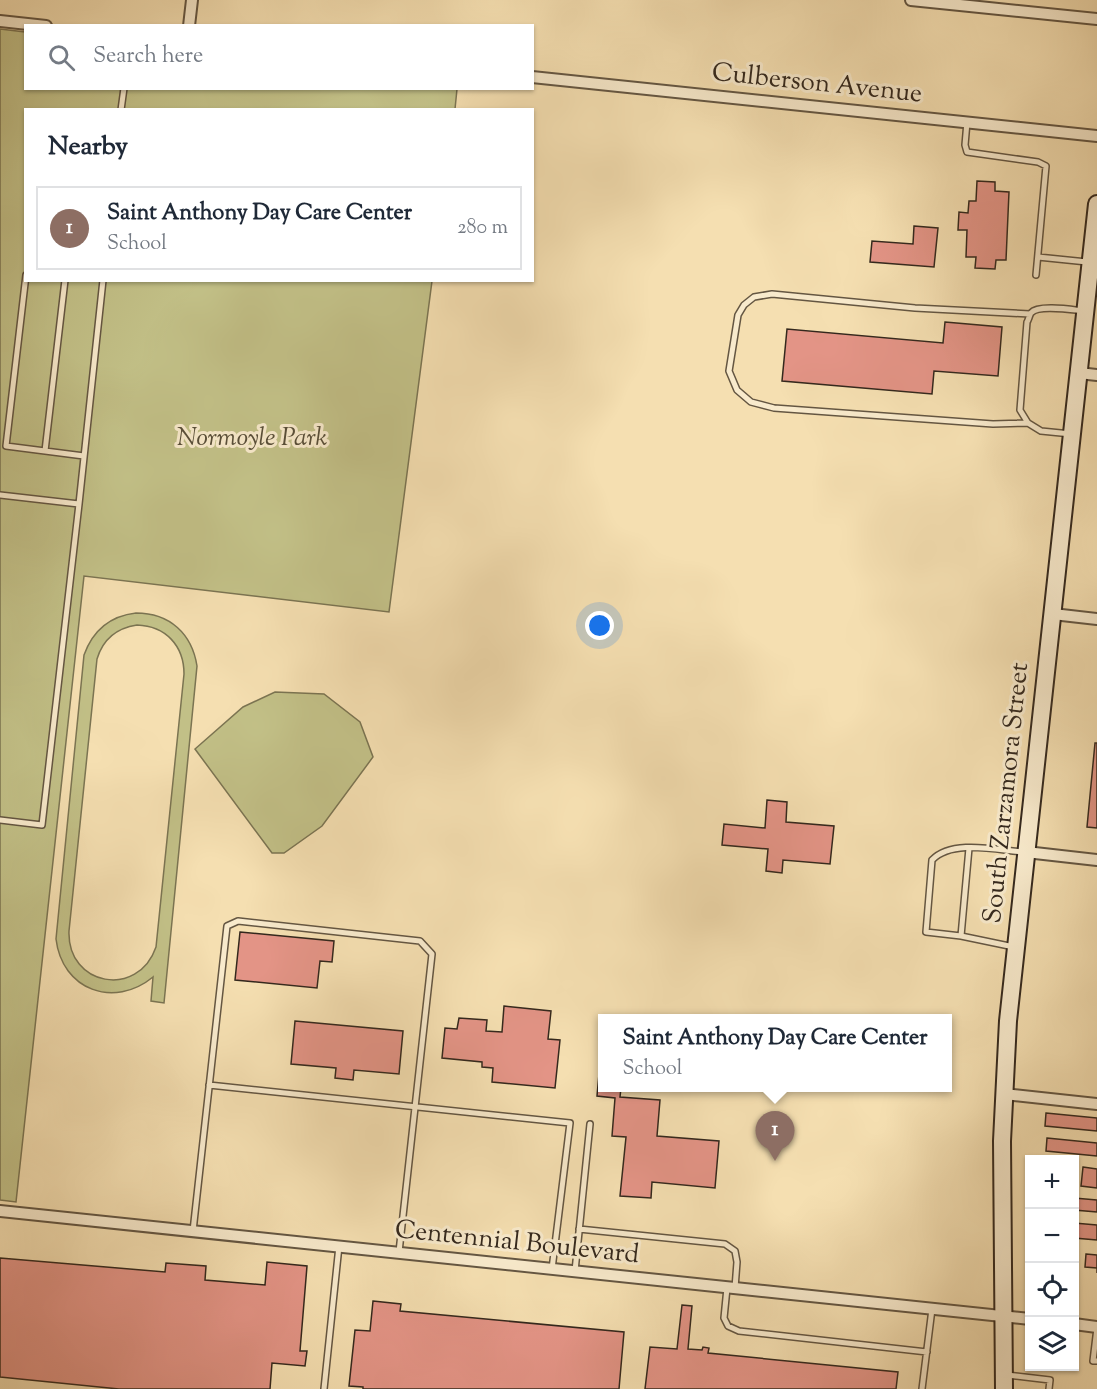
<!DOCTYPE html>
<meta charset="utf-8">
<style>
body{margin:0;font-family:"Sorts Mill Goudy",serif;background:#f2f2f3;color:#1f2937}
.controls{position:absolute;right:18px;bottom:18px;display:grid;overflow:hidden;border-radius:0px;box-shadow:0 2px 4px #0004}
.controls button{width:54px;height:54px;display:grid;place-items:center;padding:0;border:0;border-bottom:2px solid #e0e1e3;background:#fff;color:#1f2937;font:30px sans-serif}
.you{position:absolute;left:600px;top:626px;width:21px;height:21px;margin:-15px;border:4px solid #fff;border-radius:50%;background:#1a73e8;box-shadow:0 0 0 9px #1a73e833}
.badge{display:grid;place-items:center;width:39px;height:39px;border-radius:50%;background:#ea580c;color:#fff;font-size:20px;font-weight:700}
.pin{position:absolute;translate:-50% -50px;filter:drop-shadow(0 2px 3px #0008)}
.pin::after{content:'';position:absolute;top:32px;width:21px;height:18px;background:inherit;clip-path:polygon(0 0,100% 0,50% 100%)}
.popup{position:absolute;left:598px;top:1014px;width:354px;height:78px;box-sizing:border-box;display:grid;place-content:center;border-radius:0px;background:#fff;filter:drop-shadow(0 2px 4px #0005);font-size:20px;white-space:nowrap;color:#747a83}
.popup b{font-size:22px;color:#1f2937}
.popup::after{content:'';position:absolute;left:50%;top:100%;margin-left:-12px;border:12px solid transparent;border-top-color:#fff}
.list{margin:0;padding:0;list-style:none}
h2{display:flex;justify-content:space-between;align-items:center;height:78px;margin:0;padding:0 24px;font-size:26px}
h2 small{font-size:20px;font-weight:400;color:#747a83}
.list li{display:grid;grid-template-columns:39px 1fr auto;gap:18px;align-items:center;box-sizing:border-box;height:84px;margin:0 12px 12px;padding:0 12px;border:2px solid #e0e1e3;border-radius:0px}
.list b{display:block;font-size:22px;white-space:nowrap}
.list p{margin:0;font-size:20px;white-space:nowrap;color:#747a83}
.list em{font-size:20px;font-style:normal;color:#747a83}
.icon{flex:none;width:33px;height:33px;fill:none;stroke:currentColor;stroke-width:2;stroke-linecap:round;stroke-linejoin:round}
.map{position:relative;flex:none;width:1097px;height:1389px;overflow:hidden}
.search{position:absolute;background:#fff;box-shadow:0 2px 4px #0004;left:24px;top:24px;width:510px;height:66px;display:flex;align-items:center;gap:15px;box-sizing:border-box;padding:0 21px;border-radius:0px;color:#747a83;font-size:22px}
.panel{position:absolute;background:#fff;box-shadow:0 2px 4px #0004;left:24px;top:108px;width:510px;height:174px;border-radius:0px}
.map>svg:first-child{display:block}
.green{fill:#c2c087;stroke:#7b7452;stroke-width:1.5;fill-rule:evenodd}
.building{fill:#e39486;stroke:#34281d;stroke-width:1.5}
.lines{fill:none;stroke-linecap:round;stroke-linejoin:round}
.lane-casing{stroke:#645642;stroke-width:8}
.street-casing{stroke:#645642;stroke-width:14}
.secondary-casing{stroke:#34281d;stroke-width:20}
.lane{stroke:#f8eacc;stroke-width:5}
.street{stroke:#f8eacc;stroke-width:10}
.secondary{stroke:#f8eacc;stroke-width:16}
.labels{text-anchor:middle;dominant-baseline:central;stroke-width:6;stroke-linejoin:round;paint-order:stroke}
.street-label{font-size:26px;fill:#34281d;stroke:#f8eacc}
.park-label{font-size:26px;font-style:italic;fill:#584e38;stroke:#f8eacc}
</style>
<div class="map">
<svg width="1097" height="1389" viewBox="0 0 1097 1389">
<rect width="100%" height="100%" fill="#f5dfb1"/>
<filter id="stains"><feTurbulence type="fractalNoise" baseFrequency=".00333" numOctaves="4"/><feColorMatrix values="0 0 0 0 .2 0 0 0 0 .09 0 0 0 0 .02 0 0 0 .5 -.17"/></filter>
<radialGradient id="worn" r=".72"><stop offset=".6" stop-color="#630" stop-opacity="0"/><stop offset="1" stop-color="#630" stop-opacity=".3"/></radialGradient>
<path class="green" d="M0,29l25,3 1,56 431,1 -2,20 -429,1v170l406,1 -43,331 -305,-36 -68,626 -16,-2z
M136,613c34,0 56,21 61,53l-33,337 -13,-2 2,-24c-39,32 -91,13 -97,-38l28,-284c9,-25 26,-39 52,-42zM137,625c29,1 47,21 47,49l-28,273c-18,52 -89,39 -87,-16l28,-272c6,-20 20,-31 40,-34z
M275,692l49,2 36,28 13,35 -51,69 -38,27h-12l-77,-104 48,-42z"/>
<path class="building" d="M977,181l18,1v9l14,1 -3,68h-10l-1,9 -20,-1 1,-11h-10l1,-27h-9l1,-18 9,1 1,-12h7z
M914,226l24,2 -4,39 -64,-5 2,-21 41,3z
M945,322l57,5 -4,49 -64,-5 -2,23 -150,-13 5,-52 156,14z
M1095,743h2v85l-10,-1z
M767,800l20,2 -1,20 48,4 -4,38 -47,-4 -1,13 -16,-2 2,-22 -46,-4 2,-21 41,4z
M240,932l94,9 -2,21 -12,-1 -3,27 -82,-8z
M504,1006l47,5 -3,28 12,1 -5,48 -63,-6 1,-14 -11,-1v-5l-40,-4 3,-30 12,1 2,-11 28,2 -1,11 16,1z
M295,1021l108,10 -4,43 -45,-4 -1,10 -18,-2 1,-10 -45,-4z
M602,1041v47h19l-1,9 40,3 -3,36 62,5 -4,47 -63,-6 -1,16 -31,-2 6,-59 -14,-1 3,-38 -18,-2z
M1046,1113l51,5v13l-52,-5z
M1047,1138l50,5v13l-51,-5z
M1083,1167l14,2v19l-16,-2z
M1074,1198l23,2v12l-23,-2z
M1074,1223l23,2v15l-23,-2z
M1086,1254l11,1v18v-5l-12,-1z
M0,1258l165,14 1,-9 40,3 -1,14 60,5 2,-23 40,4 -7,85h7l-2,15 -33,-3 -2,26h-151l-119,-12z
M373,1301l28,3 -1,7 224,21 -5,57h-256v-2l-14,-1 6,-56 15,1z
M682,1305l10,1 -4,43 14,1 1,-3 6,1 -1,5 190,19 -2,17h-251l5,-42 27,2z"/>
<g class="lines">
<g class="lane-casing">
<path id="lane" d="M121,110l3,-22
M967,122l-2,23 2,7 71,10 8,4 -10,109
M1038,257l49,5
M26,275l-20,171 78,10
M1028,423l-35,1 -219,-16 -23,-6 -14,-12 -8,-19 9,-56 6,-10 10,-8 18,-3 143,14 115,6
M1071,434l-30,-3 -13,-8 -8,-13 7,-88c1,-1 3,-8 4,-9 7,-9 43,-3 53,-2
M45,451l20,-171
M0,495l79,9 24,-224
M0,820l42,5 37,-321
M969,848l-8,88 53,11
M961,936l-35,-4 6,-72c20,-21 65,-10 91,-8
M209,1085l361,38 -18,146
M579,1229l146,15 10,7 2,11 -2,26
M193,1231l34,-305 11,-5 182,20 12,13 -33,298
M575,1271l15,-147
M727,1288l-3,30 4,8 11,5 188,21
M1097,1328l-4,33h4
M1007,1375l43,5 -1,9
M324,1389l15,-143
M922,1389l10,-80"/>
</g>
<g class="street-casing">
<path id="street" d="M911,0l186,19
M0,21l46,5
M189,26l3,-26
M532,77l565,59
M1079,373l18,2
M1053,614l44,5
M1026,852l71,8
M1004,1094l93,10
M0,1211l1030,108
M1074,1324l23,3"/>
</g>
<g class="secondary-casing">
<path id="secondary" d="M1004,1389l-2,-248 6,-120 89,-817"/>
</g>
<use href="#lane" class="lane"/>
<use href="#street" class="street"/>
<use href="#secondary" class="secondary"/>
</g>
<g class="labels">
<g class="street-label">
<text transform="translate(817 84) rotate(6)">Culberson Avenue</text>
<text transform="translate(1007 793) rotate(-84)">South Zarzamora Street</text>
<text transform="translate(517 1243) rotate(6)">Centennial Boulevard</text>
</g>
<g class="park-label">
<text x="252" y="438">Normoyle Park</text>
</g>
</g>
<rect width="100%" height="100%" filter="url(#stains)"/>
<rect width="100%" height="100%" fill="url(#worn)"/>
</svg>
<div class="controls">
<button>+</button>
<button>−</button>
<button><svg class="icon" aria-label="locate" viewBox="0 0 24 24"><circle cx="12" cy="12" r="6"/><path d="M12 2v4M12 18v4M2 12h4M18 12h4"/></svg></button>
<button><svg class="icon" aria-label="layers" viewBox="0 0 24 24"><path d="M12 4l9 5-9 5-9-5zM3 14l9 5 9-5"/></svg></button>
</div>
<div class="you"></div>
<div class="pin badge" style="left:775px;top:1161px;background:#8d6e63">1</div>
<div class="popup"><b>Saint Anthony Day Care Center</b>School</div>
<div class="search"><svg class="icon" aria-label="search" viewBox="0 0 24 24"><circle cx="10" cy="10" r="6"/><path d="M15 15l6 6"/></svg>Search here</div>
<section class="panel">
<h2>Nearby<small></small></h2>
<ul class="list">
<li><span class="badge" style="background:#8d6e63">1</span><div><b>Saint Anthony Day Care Center</b><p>School</p></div><em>280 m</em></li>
</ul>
</section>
</div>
